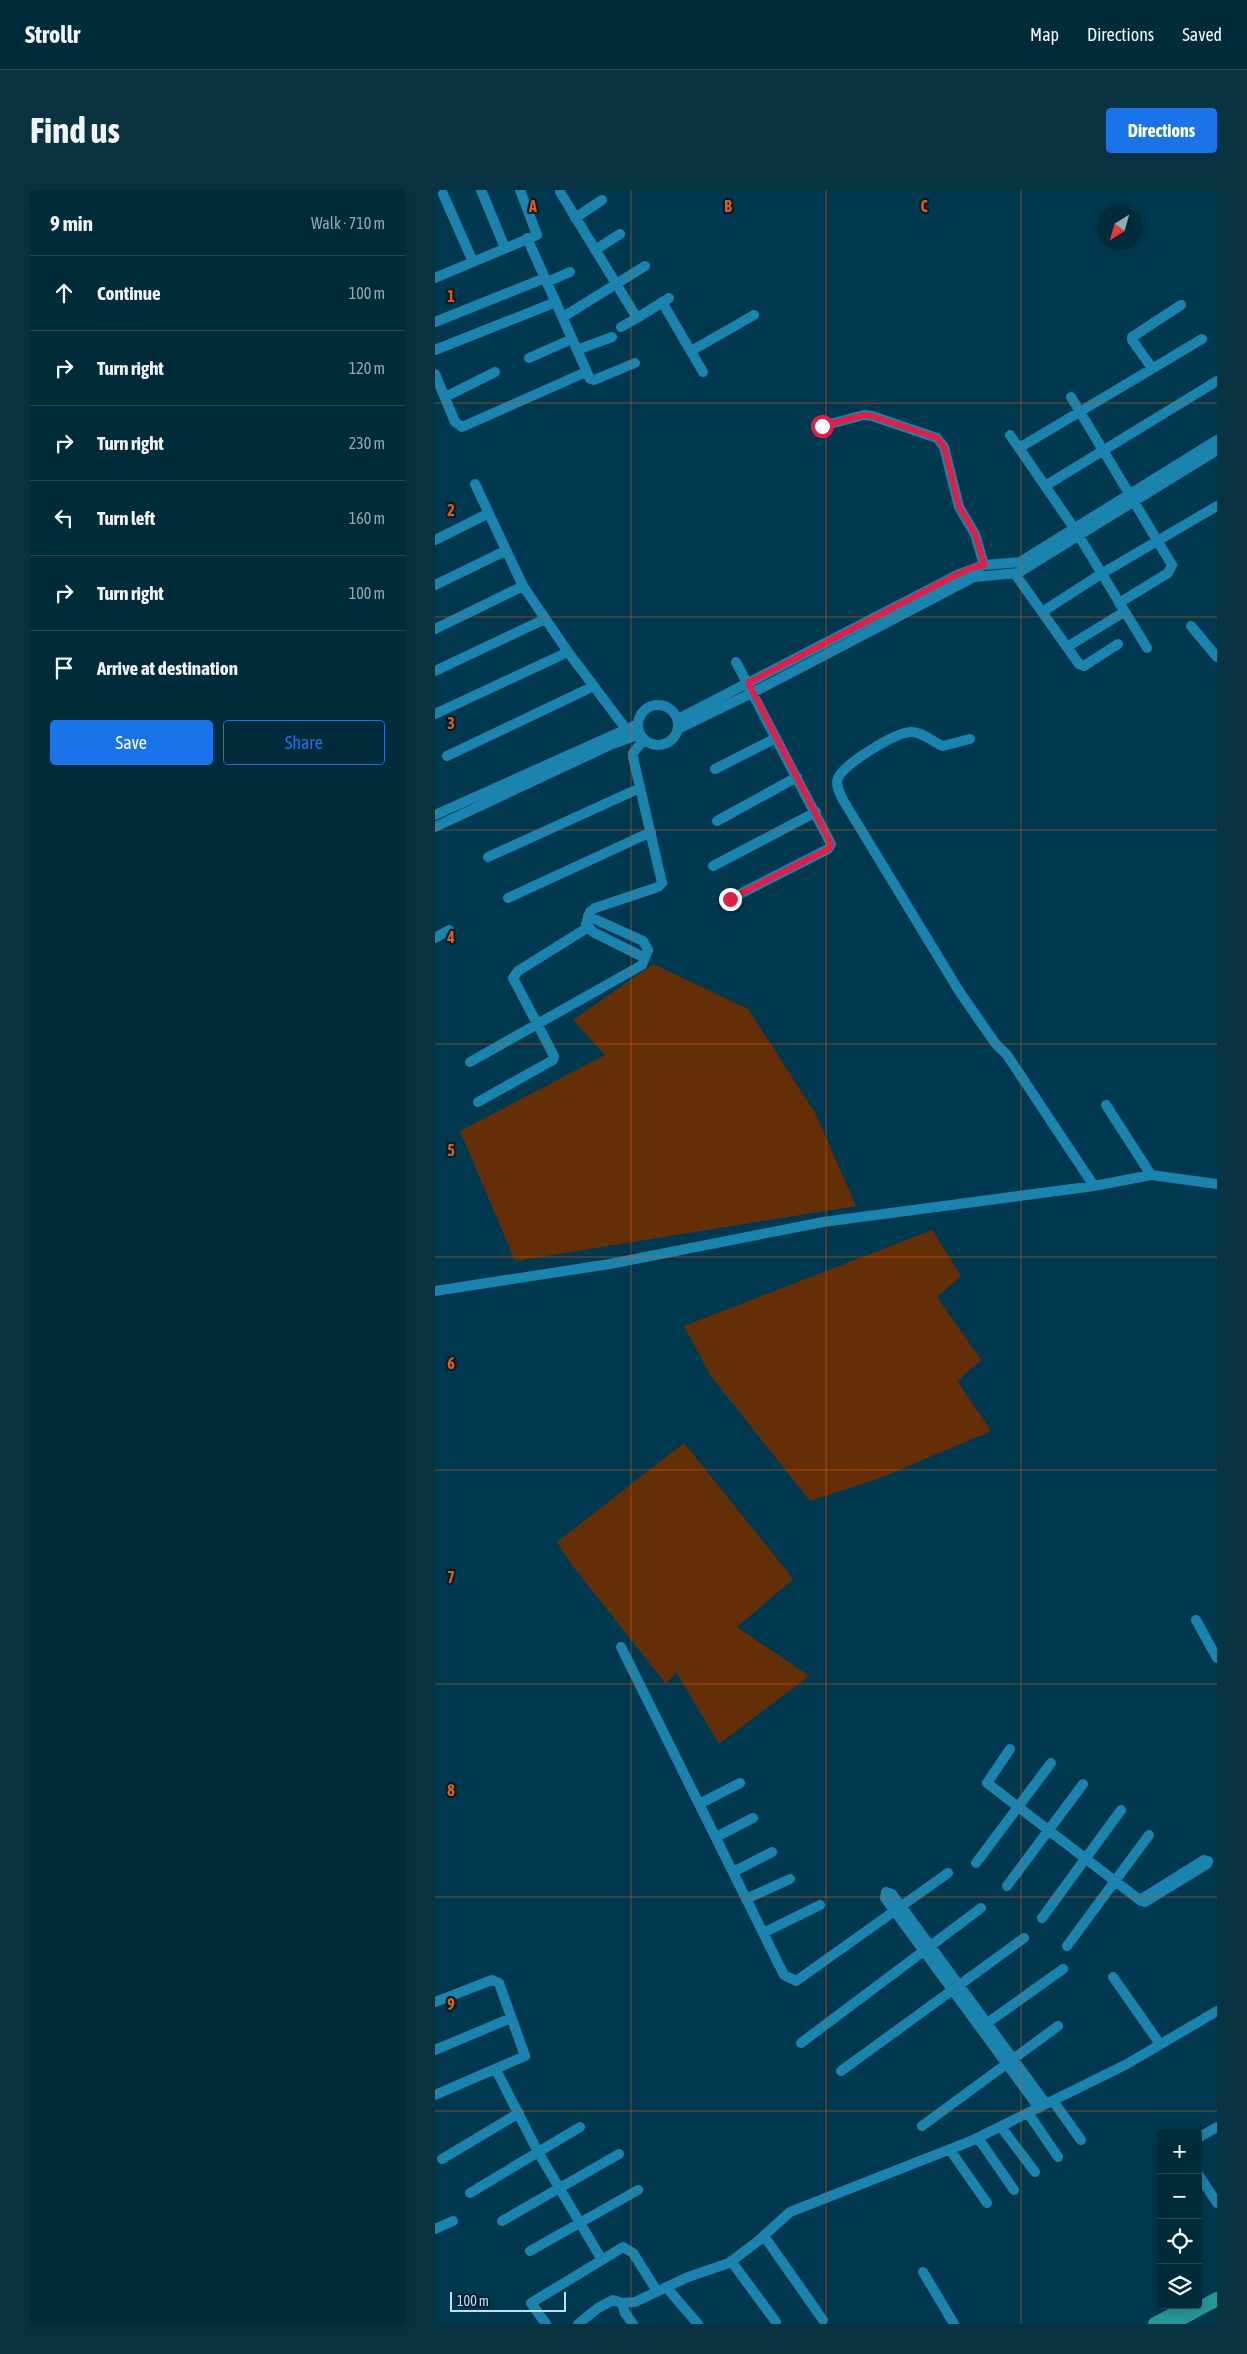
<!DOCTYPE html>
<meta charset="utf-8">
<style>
body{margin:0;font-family:"Asap Condensed",sans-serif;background:#0a3342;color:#f1f3f6}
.controls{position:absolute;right:15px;bottom:15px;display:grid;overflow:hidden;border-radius:5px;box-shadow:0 2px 12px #0003}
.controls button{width:45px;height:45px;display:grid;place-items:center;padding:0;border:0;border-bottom:1px solid #224755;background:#002b3b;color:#f1f3f6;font:25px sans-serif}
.compass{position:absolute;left:662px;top:15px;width:45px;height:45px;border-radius:50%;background:#002b3b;box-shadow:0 2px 12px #0003;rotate:217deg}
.scale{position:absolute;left:15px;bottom:12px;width:116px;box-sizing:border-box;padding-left:5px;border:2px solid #b7e2f9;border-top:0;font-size:14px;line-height:18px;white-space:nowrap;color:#b7e2f9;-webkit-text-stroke:4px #011f2c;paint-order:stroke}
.stop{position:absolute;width:15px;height:15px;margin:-11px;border:4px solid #e11d48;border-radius:50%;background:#fff}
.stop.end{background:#e11d48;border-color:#fff;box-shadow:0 1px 5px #0008}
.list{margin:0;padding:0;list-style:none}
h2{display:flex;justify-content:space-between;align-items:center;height:65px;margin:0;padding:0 20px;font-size:21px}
h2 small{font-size:16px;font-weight:400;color:#95a7af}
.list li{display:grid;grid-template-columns:32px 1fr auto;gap:15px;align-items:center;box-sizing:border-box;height:75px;padding:0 20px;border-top:1px solid #224755}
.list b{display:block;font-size:19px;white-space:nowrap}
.list em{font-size:16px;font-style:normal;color:#95a7af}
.actions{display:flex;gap:10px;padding:15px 20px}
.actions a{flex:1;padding:11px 0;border:1px solid #1a73e8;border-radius:5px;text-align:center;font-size:18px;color:#1a73e8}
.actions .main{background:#1a73e8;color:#fff}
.icon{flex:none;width:28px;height:28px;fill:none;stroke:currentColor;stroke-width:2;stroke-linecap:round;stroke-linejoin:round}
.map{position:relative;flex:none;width:782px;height:2134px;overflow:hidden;border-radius:5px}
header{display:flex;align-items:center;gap:30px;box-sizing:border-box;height:70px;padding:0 25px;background:#002b3b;border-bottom:1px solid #224755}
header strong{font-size:24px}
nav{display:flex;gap:28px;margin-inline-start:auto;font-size:18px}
.intro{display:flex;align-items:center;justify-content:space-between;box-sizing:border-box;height:120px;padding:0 30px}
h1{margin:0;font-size:35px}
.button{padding:12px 22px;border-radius:5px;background:#1a73e8;color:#fff;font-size:18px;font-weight:700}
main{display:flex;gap:30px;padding:0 30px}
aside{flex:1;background:#002b3b;border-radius:5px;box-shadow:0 2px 12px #0003}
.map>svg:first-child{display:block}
.green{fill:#642f07}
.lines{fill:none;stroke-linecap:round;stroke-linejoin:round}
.minor{stroke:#1a83ae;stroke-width:10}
.major{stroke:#279897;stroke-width:14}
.route{stroke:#e11d48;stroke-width:6}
.grid{fill:none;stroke:#e8590c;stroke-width:1;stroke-opacity:0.55}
.grid-label{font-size:16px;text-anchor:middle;font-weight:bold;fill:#e8590c;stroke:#011f2c;stroke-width:4.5;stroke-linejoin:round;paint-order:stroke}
</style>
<header>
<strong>Strollr</strong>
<nav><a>Map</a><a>Directions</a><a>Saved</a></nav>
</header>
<div class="intro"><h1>Find us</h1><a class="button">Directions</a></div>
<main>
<aside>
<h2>9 min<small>Walk · 710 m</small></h2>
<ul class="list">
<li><svg class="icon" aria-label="ahead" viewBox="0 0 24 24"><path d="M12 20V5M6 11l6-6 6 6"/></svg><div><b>Continue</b></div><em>100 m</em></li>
<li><svg class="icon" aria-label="right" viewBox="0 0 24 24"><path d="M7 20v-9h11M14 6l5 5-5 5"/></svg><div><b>Turn right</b></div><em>120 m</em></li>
<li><svg class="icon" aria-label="right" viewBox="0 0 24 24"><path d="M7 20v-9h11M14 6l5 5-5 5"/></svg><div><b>Turn right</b></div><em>230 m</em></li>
<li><svg class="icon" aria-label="left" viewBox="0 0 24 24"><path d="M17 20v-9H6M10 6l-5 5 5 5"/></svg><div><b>Turn left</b></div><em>160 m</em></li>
<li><svg class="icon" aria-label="right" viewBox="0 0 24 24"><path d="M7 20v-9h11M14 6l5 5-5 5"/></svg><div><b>Turn right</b></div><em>100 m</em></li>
<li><svg class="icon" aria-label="arrive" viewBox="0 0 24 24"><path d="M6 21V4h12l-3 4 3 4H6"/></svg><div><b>Arrive at destination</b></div></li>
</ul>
<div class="actions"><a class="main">Save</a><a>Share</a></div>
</aside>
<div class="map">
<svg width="782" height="2134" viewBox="0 0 782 2134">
<rect width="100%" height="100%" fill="#00394f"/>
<path class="green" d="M218,774l95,45 67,104 41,93 -341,55 -55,-130 145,-76 -32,-35z
M497,1040l29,46 -24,21 44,63 -24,21 34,50 -111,47 -70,23 -100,-126 -26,-49z
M249,1253l109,136 -56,48 72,49 -90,68 -43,-72 -10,12 -95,-120 -14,-22z"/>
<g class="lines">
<path class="minor" d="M46,0l24,58
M125,2l77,126 32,-20
M8,4l30,68
M140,28l27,-18
M92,48l63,141 4,1 41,-17
M160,60l25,-16
M0,88l102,-43 -17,-45
M112,92l23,-10
M227,112l41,70
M128,127l82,-51
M0,132l110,-44
M186,137l16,-9
M0,160l121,-48
M142,160l35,-13
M256,161l63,-36
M94,168l43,-19
M717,178l-20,-28v-3l49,-32
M0,184l20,48 7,5 124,-55
M10,207l50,-25
M636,207l101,168 -4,8 -49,30
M387,236l42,-11 8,1 65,22 7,9 15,60 16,27 9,31
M575,245l64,93 73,120
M584,258l183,-109
M40,294l48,102 45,66 58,77
M610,296l172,-105
M0,350l52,-26
M580,384l64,90 5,2 34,-22
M0,395l70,-34
M607,422l59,-38 116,-68
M756,436l26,31
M0,439l88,-43
M632,457l57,-35
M0,481l110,-52
M203 535a20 20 0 1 1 40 0a20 20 0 1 1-40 0Z
M0,524l133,-62
M243,529l281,-145 25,-9 36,-3 197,-122
M243,539l74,-36 222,-116 44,-4 199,-123
M209,549l-11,14v4l29,126 -4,4 -63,21 -5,4 -4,12 7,8 52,26
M535,549l-27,7c-11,-4 -21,-15 -33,-14 -15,1 -65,31 -72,46 -3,8 2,15 5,22l116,191 36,52 12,12 87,131
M12,566l147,-70
M280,579l61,-31
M0,625l203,-91
M282,631l80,-44
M0,637l175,-82 30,-11
M53,667l152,-69
M278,676l103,-54
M73,708l143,-66
M295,709l98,-50 3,-5 -95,-182
M0,748l14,-8
M35,872l172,-97 6,-15 -5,-9 -55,-25
M43,912l75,-42 1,-4 -41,-78 5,-7 69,-43
M671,915l45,70
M0,1101l175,-27 213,-42 271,-36 57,-11 66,9
M761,1430l21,38
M186,1457l163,328 12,6 152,-108
M575,1559l-23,34 154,118 4,1 62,-38 1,-3 -4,-1 -61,38 -2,3
M264,1614l41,-21
M281,1647l37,-19
M541,1673l75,-100
M298,1682l39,-20
M572,1696l76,-102
M311,1709l44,-20
M607,1728l79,-108
M328,1743l57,-28
M632,1756l82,-111
M678,1787l47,67
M0,1812l57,-22 7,3 26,73 -90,39
M548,1836l80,-57
M366,1853l180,-135
M0,1860l76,-32
M61,1880l42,82 64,108 21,-13 10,6 24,38
M406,1881l183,-133
M618,1911l28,39
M604,1918l-154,-210 1,-6 6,2 9,12 145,198
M593,1923l30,44
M487,1936l136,-100
M566,1937l34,45
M543,1948l36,52
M763,1948l19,-11
M515,1960l37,53
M7,1969l77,-46
M763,1984l19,29
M35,2003l110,-66
M67,2031l117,-67
M0,2039l18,-8
M329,2046l59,84
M95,2061l108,-61
M296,2071l45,61
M488,2082l31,52
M231,2097l32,37
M187,2113l3,10 8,11
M111,2134l-15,-21 71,-43
M143,2134l20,-16 15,-8 9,3 13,-1 53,-25 41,-14 29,-22 32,-29 181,-71 156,-77 90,-53"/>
<path class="major" d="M720,2134l23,-12
M736,2134l46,-25"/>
</g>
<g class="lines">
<path class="route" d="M295,709l98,-50 3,-5 -83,-161 204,-106 19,-9 13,-3 -9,-31 -16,-27 -15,-60 -7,-9 -65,-22 -8,-1 -42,11"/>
</g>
<path class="grid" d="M196,0v2134M391,0v2134M586,0v2134M0,213h782M0,427h782M0,640h782M0,854h782M0,1067h782M0,1280h782M0,1494h782M0,1707h782M0,1921h782"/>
<g class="grid-label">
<text x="98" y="22">A</text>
<text x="293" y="22">B</text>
<text x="489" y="22">C</text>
<text x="16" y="112">1</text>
<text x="16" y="326">2</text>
<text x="16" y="539">3</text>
<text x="16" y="753">4</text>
<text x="16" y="966">5</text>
<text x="16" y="1179">6</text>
<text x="16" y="1393">7</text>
<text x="16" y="1606">8</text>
<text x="16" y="1820">9</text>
</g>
</svg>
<div class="controls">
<button>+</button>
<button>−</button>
<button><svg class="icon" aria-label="locate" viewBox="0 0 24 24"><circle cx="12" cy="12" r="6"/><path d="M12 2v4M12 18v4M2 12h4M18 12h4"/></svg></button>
<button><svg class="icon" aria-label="layers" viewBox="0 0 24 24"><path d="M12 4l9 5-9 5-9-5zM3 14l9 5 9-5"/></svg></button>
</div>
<svg class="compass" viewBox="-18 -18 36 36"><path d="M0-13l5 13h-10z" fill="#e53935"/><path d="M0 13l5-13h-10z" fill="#95a7af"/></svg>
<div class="scale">100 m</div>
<div class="stop" style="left:387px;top:236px"></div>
<div class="stop end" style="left:295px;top:709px"></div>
</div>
</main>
